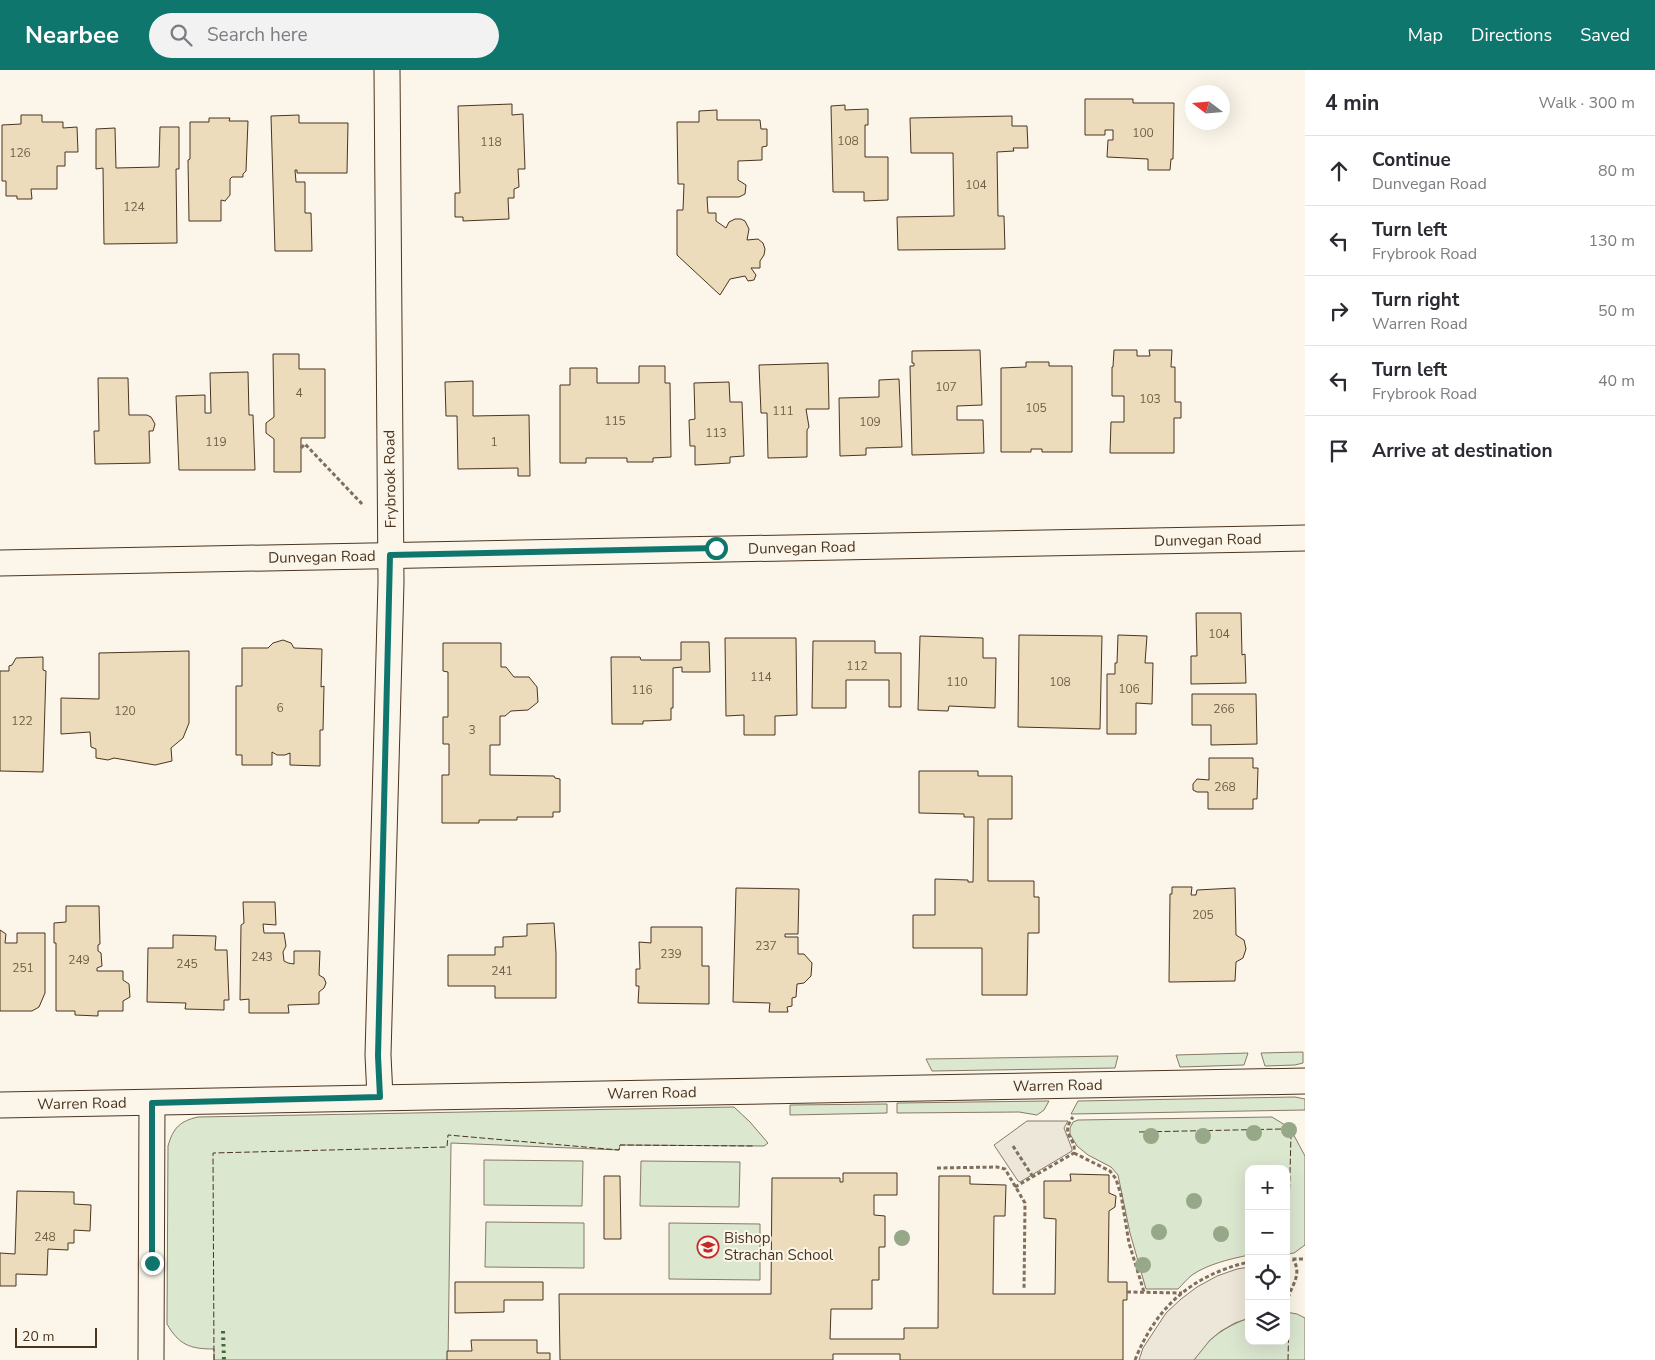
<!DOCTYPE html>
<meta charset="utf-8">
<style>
body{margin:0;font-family:"Nunito Sans",sans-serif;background:#f2f2f3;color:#2b2b33}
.controls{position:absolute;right:15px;bottom:15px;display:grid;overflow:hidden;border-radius:10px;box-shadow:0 5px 20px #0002}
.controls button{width:45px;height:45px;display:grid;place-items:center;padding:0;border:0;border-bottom:1px solid #e1e1e2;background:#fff;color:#2b2b33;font:25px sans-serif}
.compass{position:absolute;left:1185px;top:15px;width:45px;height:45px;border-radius:50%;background:#fff;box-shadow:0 5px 20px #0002;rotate:286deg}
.scale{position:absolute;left:15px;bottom:12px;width:82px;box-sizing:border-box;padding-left:5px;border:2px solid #4a3520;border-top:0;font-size:14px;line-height:18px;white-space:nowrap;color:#4a3520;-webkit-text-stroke:4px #fbf6e9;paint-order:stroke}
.stop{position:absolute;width:15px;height:15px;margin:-11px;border:4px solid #0f766e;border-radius:50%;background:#fff}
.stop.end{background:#0f766e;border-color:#fff;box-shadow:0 1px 5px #0008}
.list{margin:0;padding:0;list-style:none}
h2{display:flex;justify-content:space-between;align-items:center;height:65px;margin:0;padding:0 20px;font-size:21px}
h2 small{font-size:16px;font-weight:400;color:#7c7c81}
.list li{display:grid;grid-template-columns:32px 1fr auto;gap:15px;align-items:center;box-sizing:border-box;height:70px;padding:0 20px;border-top:1px solid #e1e1e2}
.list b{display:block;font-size:19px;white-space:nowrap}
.list p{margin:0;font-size:16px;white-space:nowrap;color:#7c7c81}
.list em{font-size:16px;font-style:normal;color:#7c7c81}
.icon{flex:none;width:28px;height:28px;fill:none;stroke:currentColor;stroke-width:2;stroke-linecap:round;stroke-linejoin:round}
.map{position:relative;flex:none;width:1305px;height:1290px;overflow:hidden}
header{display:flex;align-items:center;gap:30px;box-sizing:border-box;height:70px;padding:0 25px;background:#0f766e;color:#fff}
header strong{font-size:24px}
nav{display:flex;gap:28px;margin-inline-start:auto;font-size:18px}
.search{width:350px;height:45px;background:#f2f2f3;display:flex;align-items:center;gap:12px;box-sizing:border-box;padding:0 18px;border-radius:28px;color:#7c7c81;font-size:19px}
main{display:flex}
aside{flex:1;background:#fff}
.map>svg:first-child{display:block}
.green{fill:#dce7d0;stroke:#887966}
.parking{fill:#ede7d9;stroke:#887966}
.building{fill:#ecdcbc;stroke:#4a3520}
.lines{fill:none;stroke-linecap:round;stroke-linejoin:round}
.street-casing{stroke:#4a3520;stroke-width:27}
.path{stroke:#7f6f5c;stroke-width:3;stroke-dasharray:4 2.5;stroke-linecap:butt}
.street{stroke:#fbf6e9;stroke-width:25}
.hedge{stroke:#436837;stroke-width:4;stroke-dasharray:2.5 4;stroke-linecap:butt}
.fence{stroke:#4a3520;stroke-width:1;stroke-dasharray:6 2.5;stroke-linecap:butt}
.tree{fill:#96a887}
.route{stroke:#0f766e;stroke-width:6}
.labels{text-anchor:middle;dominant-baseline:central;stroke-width:4;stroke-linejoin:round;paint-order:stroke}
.number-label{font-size:12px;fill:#725f47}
.street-label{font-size:15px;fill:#4a3520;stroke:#fbf6e9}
.poi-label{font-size:15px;fill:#4a3520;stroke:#fbf6e9;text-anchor:start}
</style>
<header>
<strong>Nearbee</strong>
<div class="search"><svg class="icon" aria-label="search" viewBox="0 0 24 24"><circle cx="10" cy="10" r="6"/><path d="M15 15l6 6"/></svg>Search here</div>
<nav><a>Map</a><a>Directions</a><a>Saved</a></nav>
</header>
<main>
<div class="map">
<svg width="1305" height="1290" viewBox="0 0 1305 1290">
<rect width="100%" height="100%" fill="#fbf6e9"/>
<path class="green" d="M1303,982v11l-8,2 -30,1 -4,-13z
M1248,983l-4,12 -64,2 -4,-12z
M1118,986l-3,12 -183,3 -6,-12z
M1295,1027l10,2v11l-234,4 7,-13z
M1049,1031l-5,9 -7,5 -18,-3 -122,1v-10z
M887,1034v9l-97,2v-10z
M734,1037l16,15 18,21 -4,3 -144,-1 -1,5 -168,-7 -3,217h-234v-11c-24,0 -35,-4 -47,-25l1,-178c5,-18 12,-25 30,-29z
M1272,1047l18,11 15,28v89l-11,8 -8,1v-85h-37v86c-19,4 -41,9 -57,20 -5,4 -10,10 -14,14h-32l-16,-56 -12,-58 -7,-8 -23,-12 -11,-9 -7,-12v-6l3,-6 5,-2z
M484,1090l99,1 -1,45 -98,-1z
M641,1091l99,1 -1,45 -99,-1z
M486,1152l98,1v45l-99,-1z
M669,1153l91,1v56l-91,-1z
M1286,1242l11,2 8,4v42h-111c12,-21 32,-34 55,-42v23h37z"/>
<path class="parking" d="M1027,1051h41l-4,7 8,21v2l-52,31 -2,-1 -24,-36z
M1249,1197v51l-14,5 -14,8 -11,9 -16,20h-55l4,-12 23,-35 15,-14 16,-12 20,-11 20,-7z"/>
<path class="building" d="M1085,29h48v4h41l-1,56h-2l-1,11h-22v-11l-41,-2 1,-17h5v-10h-8v5h-20z
M512,34v11l11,-1 2,55h-7l1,18 -5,2v9h-6l1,21 -46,2v-4h-8v-24h5l-2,-87z
M845,35v5l23,-1v16h-3v32h23v43l-24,1v-9h-31l-2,-86z
M717,40v10h43l1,9h6v17l-5,1v13l-24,1v19l8,5 -1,9 -6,3h-32l1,16h8v8l10,7 3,-6 6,-3h6l4,2 4,8 -2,11 11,-1 5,4 2,6 -1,6 -4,6v7h-9l5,7 -2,5 -6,1 -3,-5 -15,3 -10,16 -43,-40v-45h6l1,-26h-6l-1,-62h22v-11z
M21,45h21v7h21v6l14,-1 1,25h-13v14h-8v23h-26l1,10h-15v-3h-11v-15h-4v-56l19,-1z
M299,45v8h49l-1,50h-50v-3h-2l1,12h9v31h6l1,38h-37l-4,-135z
M1012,46v10h15l1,22h-15l1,3 -17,1 1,64h6l1,33 -107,1 -1,-33 57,-1 -1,-63h-42l-1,-35z
M209,48h21l-1,3h19l-2,50 -3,3v3h-11l-2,2v16l-5,6 -4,-1v21h-32l-1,-61 2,-1v-37h19z
M160,57h19v42h-3l1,74 -73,1 -1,-76 -7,1v-40l19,-1 1,40 43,-1z
M980,280l2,55 -25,1v14h26l1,33 -72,2 -2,-89h4v-3h-2v-12z
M1114,280h23v6h13l-1,-6h23l-1,17h4v35h6v16h-7v35h-64l1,-31h13v-26h-12v-29h1z
M273,284h26v15h26v69h-24v34h-27v-33l-8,-6v-10l8,-6z
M1026,292h23v4h23v86h-30v-3h-11v3h-30v-84l25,-1z
M828,293l1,46h-23l3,18 -2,3v27l-39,1 -1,-45h-6l-2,-48z
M639,296h26v17h5l1,74 -18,1v4h-26v-4h-41v5h-26v-78h10v-17h27v15h42z
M248,302l1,43h4l2,55h-76l-3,-74 29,-1v18h6l-1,-40z
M98,308h30l1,37h18l4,2 4,7 -2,7h-4l1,32 -55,1 -1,-33h5z
M899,309l3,68 -36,1v7l-26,1 -1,-58 40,-1v-17z
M473,311v35l56,-1 1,61h-12v-8l-60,1 -1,-53h-11l-1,-34z
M729,312l1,20h12l2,54 -14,1v6l-35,2v-19h-5l-1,-26 6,-1 -1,-36z
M1196,543h45l1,42 3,-1 1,29 -55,1v-28h6z
M1019,565l83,1 -2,93 -82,-2z
M1118,565l29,1 -2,27h8l-1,41 -16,-1v31h-29v-60h8v-11h2z
M920,566l63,2v20h13l-1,50 -46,-2 -1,5 -30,-1z
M725,568h71l1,77 -22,1v19h-31v-20l-18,1z
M283,570l8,3 3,5 28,1 -1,38 3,-1 -1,44h-3v36l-30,-1v-12l-5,2h-8l-5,-3v13h-30v-10h-6v-69h6v-38h26l5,-5z
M813,571h62v12h26v54h-12v-27h-43v28h-34z
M681,572h28l1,30h-28v-5l-9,1v40h-2v12l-28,1v3h-31l-1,-67h29l1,3h40z
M443,573h58v24h5l8,10h15l8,10 1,15 -10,8 -17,1 -6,5h-5v29h-10v30l64,1 1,2 5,1v33h-7v5h-36v3h-38v3h-37v-48h7v-31h-6v-27h5v-45l-5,-1z
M189,581v72l-6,15 -12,10 1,13 -17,4 -41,-7 -6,2 -12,-2v-9l-5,-2 -1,-15 -29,2v-36l38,1v-46z
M43,587v13l3,1 -3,101 -43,-1v-100h9v-5l3,-1 4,-7z
M1192,624h64l1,50 -46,1v-20h-19z
M1209,688h44v10h5l-1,31h-4v10h-45v-17h-11l-4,-2v-6l4,-5 12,1z
M919,701h59v5h34v43h-24v62h46v16h5v36h-11l-1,62h-45v-47h-69v-33h22v-36l33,1v2h5l1,-65h-10v-3l-45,-1z
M1172,817h20l-1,8h5l1,-5 38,-2 1,47 8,5 2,9 -3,9 -7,4 -1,19 -66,1 1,-88h2z
M736,818l63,1 -1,45h-13v3h13v17h6l8,9 -1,13 -7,7 -7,1 -1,13 -4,1v8l-5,1 1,5h-19l1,-9 -37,-1z
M243,832h32l1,23 -13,-1 1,9h20l2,13 -3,6 1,9 4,2 6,1v-13h26l-1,24 5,3 2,5 -2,5 -5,4v12l-31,1 1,8h-40v-14l-9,1 1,-75 3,-2z
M66,836h33l1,38 -2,1v6l3,2 1,13 -5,2v3h26v9l6,4 1,13 -7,4v10h-25v5l-23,-1v-4h-19v-68h-2v-20l12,-1z
M554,853l2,30v45h-61v-12h-47v-31h47v-8h8v-10l24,-1v-12z
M651,857h51v39h7v38l-71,-1 1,-17h-3v-17h4l-1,-27 12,1z
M0,860l6,4 -1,9h12v-10h28v60l-6,14 -7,4h-32z
M173,865l43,1 -1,14h12l2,50h-5v10l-39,-1 1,-6 -39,-1 1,-54h25z
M843,1103h54v22h-23v20l11,1v31h-6v33h-7v29h-41l-1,30h74v-11h34l1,-152h31v8l36,1 -1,31h-11l-1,78h62l1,-75 -12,-1v-37h27l-1,-7 39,1v18l7,3 -1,11 -6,4 -1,71h19v18h-4v60h-223v-6h-67v6h-273l-1,-66h212l1,-116h68v4h3z
M604,1106h16l1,63h-17z
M17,1121l57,1v12l17,1 -1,26 -16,-1v13h-6v7l-20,-1 -1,26 -31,-1v12h-16v-33l15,1z
M455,1212h88v18h-39v12l-49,1z
M471,1270h66v13h13v7h-103v-9h25z"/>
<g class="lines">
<g class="street-casing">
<g id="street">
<path id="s1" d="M0,493l1305,-25"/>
<path d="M380,1027l-2,-42 13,-473 -4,-512"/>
<path id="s2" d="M0,1035l1305,-24"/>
<path d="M151,1290l1,-257"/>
</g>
</g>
<path class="path" d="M301,378l4,-4 58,61
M1013,1076l20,31
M1074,1083l36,18 6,8 5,16 8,48 15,49
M937,1098l60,-1 8,2 20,34 -1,87
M1015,1117l59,-34c3,-16 -15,-17 -1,-36
M1286,1189h19
M1127,1222l55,1
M1288,1228c5,-15 14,-24 5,-39
M1135,1290c21,-53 57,-85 114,-98"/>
<use href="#street" class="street"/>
<path class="hedge" d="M223,1261l1,29"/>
<path class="fence" d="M1139,1062l143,-3 9,4 -3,121
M1287,1214l1,-22
M214,1290l-1,-207 234,-6 1,-12 171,15 1,-5 135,1
M1288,1290l1,-48"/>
</g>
<g class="tree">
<circle cx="1289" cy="1060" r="8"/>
<circle cx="1254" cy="1063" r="8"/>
<circle cx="1151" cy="1066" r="8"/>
<circle cx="1203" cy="1066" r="8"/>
<circle cx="1194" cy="1131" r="8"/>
<circle cx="1159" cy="1162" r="8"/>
<circle cx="1221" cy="1164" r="8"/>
<circle cx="902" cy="1168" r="8"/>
<circle cx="1143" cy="1195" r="8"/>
</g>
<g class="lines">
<path class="route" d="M152,1193v-160l228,-6 -2,-41 12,-501 326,-7"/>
</g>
<defs>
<g id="school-ring" transform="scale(1.125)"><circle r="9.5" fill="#fbf6e9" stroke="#c62828" stroke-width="1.5"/><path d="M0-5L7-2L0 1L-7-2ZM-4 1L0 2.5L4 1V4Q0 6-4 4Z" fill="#c62828"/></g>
</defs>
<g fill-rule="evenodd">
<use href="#school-ring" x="708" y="1177"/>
</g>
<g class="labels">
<g class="number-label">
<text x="1143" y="63">100</text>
<text x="848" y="71">108</text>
<text x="491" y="72">118</text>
<text x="20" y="83">126</text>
<text x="976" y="115">104</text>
<text x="134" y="137">124</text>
<text x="946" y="317">107</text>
<text x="299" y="323">4</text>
<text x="1150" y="329">103</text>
<text x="1036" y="338">105</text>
<text x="783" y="341">111</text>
<text x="615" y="351">115</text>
<text x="870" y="352">109</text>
<text x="716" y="363">113</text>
<text x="216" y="372">119</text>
<text x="494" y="372">1</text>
<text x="1219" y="564">104</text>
<text x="857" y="596">112</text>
<text x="761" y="607">114</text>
<text x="957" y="612">110</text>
<text x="1060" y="612">108</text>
<text x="1129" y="619">106</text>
<text x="642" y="620">116</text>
<text x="280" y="638">6</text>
<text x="1224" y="639">266</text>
<text x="125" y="641">120</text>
<text x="22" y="651">122</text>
<text x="472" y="660">3</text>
<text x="1225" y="717">268</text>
<text x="1203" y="845">205</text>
<text x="766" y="876">237</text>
<text x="671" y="884">239</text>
<text x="262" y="887">243</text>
<text x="79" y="890">249</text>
<text x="187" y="894">245</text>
<text x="23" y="898">251</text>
<text x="502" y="901">241</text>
<text x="45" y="1167">248</text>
</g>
<g class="street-label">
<text transform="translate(390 409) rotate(-91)">Frybrook Road</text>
<text stroke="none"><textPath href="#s1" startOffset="1208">Dunvegan Road</textPath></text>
<text stroke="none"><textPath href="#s1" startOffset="802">Dunvegan Road</textPath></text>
<text stroke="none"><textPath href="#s1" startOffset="322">Dunvegan Road</textPath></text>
<text stroke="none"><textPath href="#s2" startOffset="1058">Warren Road</textPath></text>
<text stroke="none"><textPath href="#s2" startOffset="652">Warren Road</textPath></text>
<text stroke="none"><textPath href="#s2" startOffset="82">Warren Road</textPath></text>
</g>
<g class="poi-label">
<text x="724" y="1168">Bishop<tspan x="724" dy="17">Strachan School</tspan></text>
</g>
</g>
</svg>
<div class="controls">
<button>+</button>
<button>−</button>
<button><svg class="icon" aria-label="locate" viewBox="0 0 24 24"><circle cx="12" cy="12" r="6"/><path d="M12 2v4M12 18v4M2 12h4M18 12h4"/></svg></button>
<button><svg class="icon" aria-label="layers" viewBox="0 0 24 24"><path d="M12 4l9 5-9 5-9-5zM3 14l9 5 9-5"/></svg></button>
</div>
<svg class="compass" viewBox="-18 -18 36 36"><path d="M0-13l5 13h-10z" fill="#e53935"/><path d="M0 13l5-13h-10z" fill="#7c7c81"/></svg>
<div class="scale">20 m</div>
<div class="stop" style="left:716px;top:478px"></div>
<div class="stop end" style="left:152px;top:1193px"></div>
</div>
<aside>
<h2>4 min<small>Walk · 300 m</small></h2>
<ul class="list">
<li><svg class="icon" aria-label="ahead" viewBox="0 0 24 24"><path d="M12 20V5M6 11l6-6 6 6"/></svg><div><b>Continue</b><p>Dunvegan Road</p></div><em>80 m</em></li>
<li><svg class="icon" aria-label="left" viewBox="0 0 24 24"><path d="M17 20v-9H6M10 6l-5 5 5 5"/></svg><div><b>Turn left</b><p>Frybrook Road</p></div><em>130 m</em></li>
<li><svg class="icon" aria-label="right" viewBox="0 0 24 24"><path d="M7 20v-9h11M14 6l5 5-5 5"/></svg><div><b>Turn right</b><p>Warren Road</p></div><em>50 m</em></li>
<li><svg class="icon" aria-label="left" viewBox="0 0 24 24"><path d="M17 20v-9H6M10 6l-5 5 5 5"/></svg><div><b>Turn left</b><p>Frybrook Road</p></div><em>40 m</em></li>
<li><svg class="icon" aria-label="arrive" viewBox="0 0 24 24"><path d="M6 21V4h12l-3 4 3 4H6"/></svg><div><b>Arrive at destination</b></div></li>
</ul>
</aside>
</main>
